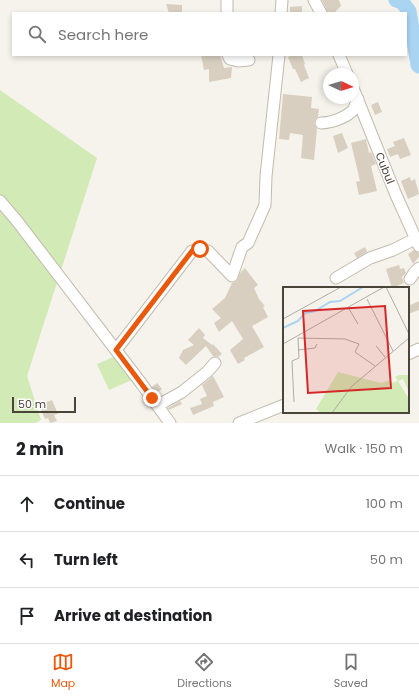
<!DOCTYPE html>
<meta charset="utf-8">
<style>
body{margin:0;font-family:Poppins,sans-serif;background:#f6f6f6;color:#202124}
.compass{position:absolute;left:323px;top:68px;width:36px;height:36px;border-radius:50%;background:#fff;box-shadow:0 2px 6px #0003;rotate:94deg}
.scale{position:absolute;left:12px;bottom:10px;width:64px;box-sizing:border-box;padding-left:4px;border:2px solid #4b4439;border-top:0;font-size:11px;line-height:14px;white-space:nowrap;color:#4b4439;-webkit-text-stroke:3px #fff;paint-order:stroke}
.stop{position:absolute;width:12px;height:12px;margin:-9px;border:3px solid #ea580c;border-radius:50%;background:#fff}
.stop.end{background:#ea580c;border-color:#fff;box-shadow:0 1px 4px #0008}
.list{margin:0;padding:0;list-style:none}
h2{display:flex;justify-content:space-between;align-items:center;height:52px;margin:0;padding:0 16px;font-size:17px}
h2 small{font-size:13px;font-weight:400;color:#757577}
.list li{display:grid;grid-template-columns:26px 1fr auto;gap:12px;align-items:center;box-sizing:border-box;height:56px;padding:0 16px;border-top:1px solid #e0e0e0}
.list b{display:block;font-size:15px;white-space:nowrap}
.list em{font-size:13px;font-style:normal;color:#757577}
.icon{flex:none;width:22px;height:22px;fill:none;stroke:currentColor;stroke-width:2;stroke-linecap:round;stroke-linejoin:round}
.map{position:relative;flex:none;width:419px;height:423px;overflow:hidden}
.search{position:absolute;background:#fff;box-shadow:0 2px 6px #0003;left:12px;right:12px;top:12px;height:44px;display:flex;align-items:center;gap:10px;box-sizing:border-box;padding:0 14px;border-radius:0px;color:#757577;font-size:15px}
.sheet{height:220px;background:#fff}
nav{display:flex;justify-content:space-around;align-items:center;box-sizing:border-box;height:56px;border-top:1px solid #e0e0e0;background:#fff;font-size:11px;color:#757577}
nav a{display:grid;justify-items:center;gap:2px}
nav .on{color:#ea580c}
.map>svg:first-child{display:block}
.green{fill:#d2eab5}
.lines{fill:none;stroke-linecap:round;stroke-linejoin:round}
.river{stroke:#a9d4f2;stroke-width:15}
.building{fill:#d8cfc1}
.minor-casing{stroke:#c2bbae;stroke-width:13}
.minor{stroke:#fff;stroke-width:11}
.route{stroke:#ea580c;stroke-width:5}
.labels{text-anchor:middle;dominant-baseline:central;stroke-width:3;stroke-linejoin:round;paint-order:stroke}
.street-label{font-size:11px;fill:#4b4439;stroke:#fff}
.inset-river{fill:none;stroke:#a9d4f2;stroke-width:2}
.inset-road{fill:none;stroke:#b2ada4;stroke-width:1}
.view{fill:#d62828;fill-opacity:0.15;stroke:#d62828;stroke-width:2}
.inset-edge{fill:none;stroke:#4b4439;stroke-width:2}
</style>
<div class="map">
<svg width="419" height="423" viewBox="0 0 419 423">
<rect width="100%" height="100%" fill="#f6f3ec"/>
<path class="green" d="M0,90l97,68 -70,218 14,44 -6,3h-35z
M118,355l18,23 -27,12 -12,-26z"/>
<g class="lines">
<path class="river" d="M396,0l6,2 7,9 9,54 1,1"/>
</g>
<path class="building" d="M322,0h17l2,6 -7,7h-6z
M166,4l16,1v8h-13z
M302,6v7h-12v-6z
M201,55h19l4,13 8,-1 -1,11 -22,4v-13l-5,1z
M293,55h9l3,9 -1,1 5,13 -8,4 -6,-13h-2l-5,-12z
M283,94l29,3 -1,11 8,1 -1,8 -3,3 -1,3 3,6 -3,31 -13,-2 2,-23 -13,-2 -1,7 -10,-1z
M378,102l4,10 -7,3 -4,-10z
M342,133l6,15 -10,5 -5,-17z
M404,138l7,17 -11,4 -2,-5 -8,3 -3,-8 8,-3 -2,-4z
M366,139l3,14 2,-1 5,12 -5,2 6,25 -18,4 -3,-13 4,-1 -9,-38z
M410,177l1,4 4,-2 4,15 -11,5 -7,-18z
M365,247l2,5 -10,6 -3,-5z
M414,250l5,3v4l-6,7 -5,-10z
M399,265l1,4 4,-1 2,5 -4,4 2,6 -12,5 -6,-19z
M245,268l13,17 -4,3 5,11 6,7 -2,1 5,10 -16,9 12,21 -20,11 1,2 -7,4 -8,-14 13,-11 -11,-18 -13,11 -5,-9 7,-5 -9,-9 13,-11 7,-15 5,-2 3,-8z
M419,301v9l-11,4v-8z
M199,328l6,7 -2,3 9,7 1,-1 9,10 -4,3 -5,-1 -7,-10 -20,19 -7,-7 4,-8 11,-5 -6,-5z
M213,376l11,21 -11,5 1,4 -21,9 -3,-7 12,-4 -2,-5 7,-3 -5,-11z
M157,383l5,6 -5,4 -5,-6z
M52,400l6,14 -4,1 3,6 -7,2 -2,-5 -3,1 -6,-14z
M180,401l2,3 -13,6 -1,-2z"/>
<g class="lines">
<g class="minor-casing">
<path id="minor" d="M227,0v13
M314,0l7,13
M281,13l1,-13
M228,55l2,4 8,2 11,-1
M339,55l8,19
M353,88l43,107 23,51
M321,123c10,0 27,-6 33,-14 1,-3 2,-7 4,-10
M0,201l17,20 124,162 29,40
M336,278l34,-20 23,-8 22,-11
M410,279l4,-6 5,-5
M116,350l76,-99 8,-2 8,2 24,25 10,-29 6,-4 17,-38 1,-29 13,-121
M408,354l11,-5
M154,402l8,1 20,-11 25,-20 8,-9
M239,423l45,-18"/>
</g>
<use href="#minor" class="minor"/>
</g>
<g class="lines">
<path class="route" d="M152,398l-36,-48 76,-99 8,-2"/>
</g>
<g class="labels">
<g class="street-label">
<text transform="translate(385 168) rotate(68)">Cubul</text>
</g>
</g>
<g transform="translate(283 287)">
<rect width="126" height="126" fill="#f6f3ec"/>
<path d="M55,85l43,11 9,-3 2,3 6,-2 -3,-4 4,-2h10v17l-6,-13 -5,2 11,18v14h-88l-5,-4z" fill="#d2eab5"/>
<path class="inset-river" d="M0,41l15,-7 7,-8 10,-2 15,-9 10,-1 23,-14"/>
<path class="inset-road" d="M103,0l23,47M84,12l26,52M66,22l9,15M0,32l58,-32M15,51l47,1 14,5 -4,8 20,14M0,57l101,-57M93,59l9,11M15,63l17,-2 2,-4M11,115l-2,-41 7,-3 -1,-20M49,126l19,-26 58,-49"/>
<path class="view" d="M102,19l6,82 -83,5 -5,-82z"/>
<rect width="126" height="126" class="inset-edge"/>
</g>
</svg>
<svg class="compass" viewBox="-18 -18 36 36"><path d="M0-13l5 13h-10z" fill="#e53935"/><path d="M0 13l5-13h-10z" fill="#757577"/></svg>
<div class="scale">50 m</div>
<div class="stop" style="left:200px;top:249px"></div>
<div class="stop end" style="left:152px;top:398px"></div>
<div class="search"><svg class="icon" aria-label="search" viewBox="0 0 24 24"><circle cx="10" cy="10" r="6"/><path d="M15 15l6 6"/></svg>Search here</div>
</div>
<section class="sheet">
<h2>2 min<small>Walk · 150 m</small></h2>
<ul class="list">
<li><svg class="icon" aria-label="ahead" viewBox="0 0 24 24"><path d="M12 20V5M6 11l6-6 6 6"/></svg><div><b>Continue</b></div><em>100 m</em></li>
<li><svg class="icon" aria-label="left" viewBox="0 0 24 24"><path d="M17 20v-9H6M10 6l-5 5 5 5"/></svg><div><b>Turn left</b></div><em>50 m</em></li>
<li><svg class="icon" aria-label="arrive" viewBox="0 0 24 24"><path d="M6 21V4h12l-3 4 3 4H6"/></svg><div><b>Arrive at destination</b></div></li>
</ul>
</section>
<nav>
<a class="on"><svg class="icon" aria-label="map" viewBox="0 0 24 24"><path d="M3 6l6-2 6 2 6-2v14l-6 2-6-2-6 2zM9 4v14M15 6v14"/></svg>Map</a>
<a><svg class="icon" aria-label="directions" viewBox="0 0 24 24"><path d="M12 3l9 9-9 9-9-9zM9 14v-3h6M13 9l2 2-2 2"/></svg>Directions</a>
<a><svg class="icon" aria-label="saved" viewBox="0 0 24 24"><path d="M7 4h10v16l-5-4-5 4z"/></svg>Saved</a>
</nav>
